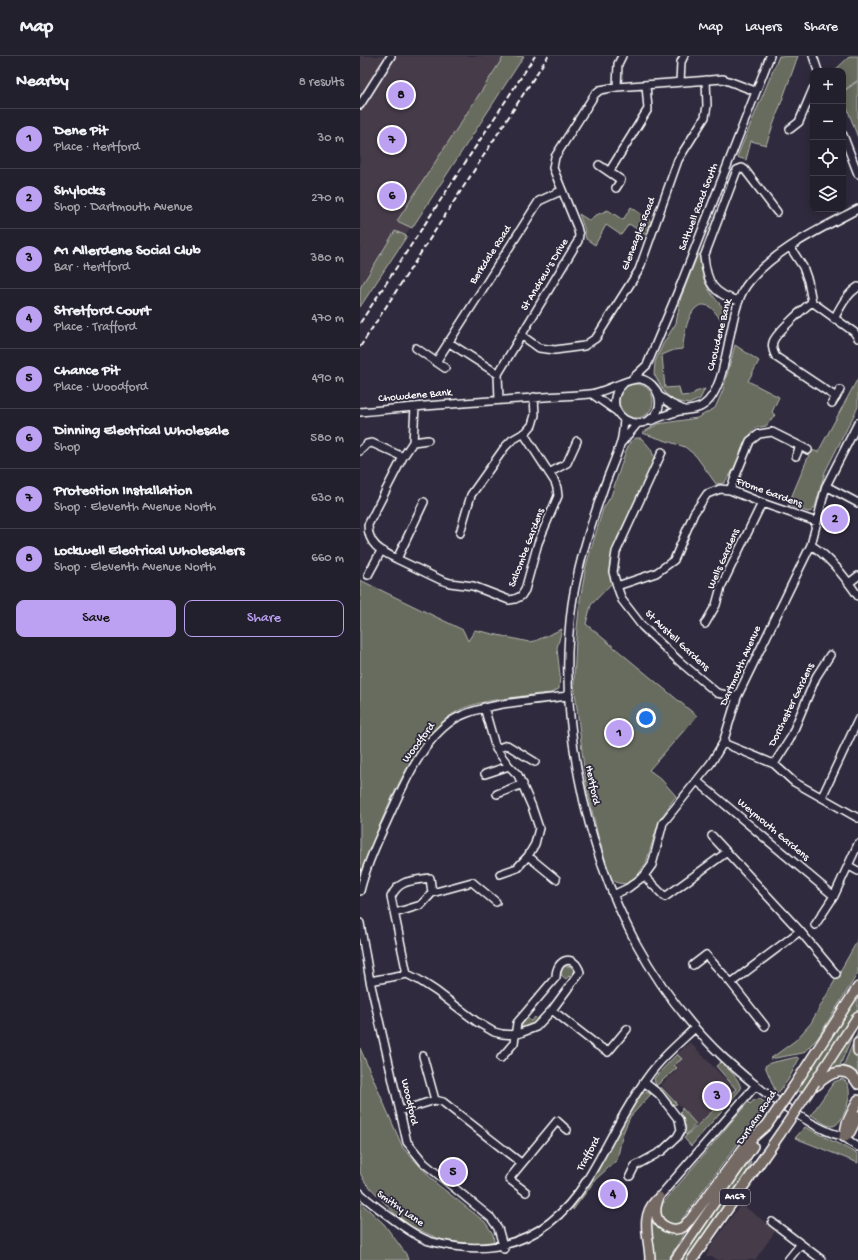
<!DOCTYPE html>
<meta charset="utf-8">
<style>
body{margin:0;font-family:"Gochi Hand",sans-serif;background:#2b2836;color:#f1f3f6}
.controls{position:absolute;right:12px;top:12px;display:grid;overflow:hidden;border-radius:8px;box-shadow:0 2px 10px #0003}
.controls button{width:36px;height:36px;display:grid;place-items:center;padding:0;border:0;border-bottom:1px solid #403e4a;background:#23202e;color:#f1f3f6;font:20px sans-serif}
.you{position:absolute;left:286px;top:662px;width:14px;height:14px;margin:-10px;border:3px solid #fff;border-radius:50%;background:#1a73e8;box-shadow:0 0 0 6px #1a73e833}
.badge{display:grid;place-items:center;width:26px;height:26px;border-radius:50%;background:#bca0f2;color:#111;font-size:13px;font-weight:700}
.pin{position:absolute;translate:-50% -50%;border:2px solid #fff;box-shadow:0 1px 4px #0006}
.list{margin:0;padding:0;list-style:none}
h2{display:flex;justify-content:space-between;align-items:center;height:52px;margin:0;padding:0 16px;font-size:17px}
h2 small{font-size:13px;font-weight:400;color:#a3a3aa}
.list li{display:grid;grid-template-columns:26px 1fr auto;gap:12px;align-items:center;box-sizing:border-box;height:60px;padding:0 16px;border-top:1px solid #403e4a}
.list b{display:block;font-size:15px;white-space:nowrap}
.list p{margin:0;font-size:13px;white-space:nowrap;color:#a3a3aa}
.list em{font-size:13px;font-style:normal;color:#a3a3aa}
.actions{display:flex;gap:8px;padding:12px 16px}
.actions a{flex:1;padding:9px 0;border:1px solid #bca0f2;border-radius:8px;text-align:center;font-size:14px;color:#bca0f2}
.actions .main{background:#bca0f2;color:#111}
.icon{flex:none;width:22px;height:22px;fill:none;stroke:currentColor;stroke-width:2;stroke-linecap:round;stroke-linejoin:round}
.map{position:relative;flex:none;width:498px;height:1204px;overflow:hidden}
header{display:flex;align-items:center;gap:24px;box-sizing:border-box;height:56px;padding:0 20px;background:#23202e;border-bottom:1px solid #403e4a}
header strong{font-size:19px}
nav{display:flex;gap:22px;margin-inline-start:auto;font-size:14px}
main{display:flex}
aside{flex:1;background:#23202e}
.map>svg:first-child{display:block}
.built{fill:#453a4a}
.green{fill:#686c5e;stroke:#b4b6ae}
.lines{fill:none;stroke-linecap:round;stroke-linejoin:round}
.minor-casing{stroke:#fff;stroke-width:10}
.major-casing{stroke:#fff;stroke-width:12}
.minor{stroke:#2f2a3d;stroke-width:7}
.major{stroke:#756964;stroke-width:9}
.rail{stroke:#fff;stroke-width:2;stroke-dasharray:6 3;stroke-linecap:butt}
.major-bridge-casing{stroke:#fff;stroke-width:12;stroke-linecap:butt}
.major-bridge{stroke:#756964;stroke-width:9}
.labels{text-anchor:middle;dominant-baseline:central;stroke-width:3.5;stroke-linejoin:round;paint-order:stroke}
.shield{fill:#2f2a3d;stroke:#c1bfc5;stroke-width:1}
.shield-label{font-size:10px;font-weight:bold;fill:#fff}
.street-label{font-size:11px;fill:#fff;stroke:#2f2a3d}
</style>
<header>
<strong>Map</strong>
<nav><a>Map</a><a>Layers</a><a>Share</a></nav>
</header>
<main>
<aside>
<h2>Nearby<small>8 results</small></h2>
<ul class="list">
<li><span class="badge">1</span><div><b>Dene Pit</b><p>Place · Hertford</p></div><em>30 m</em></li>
<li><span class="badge">2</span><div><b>Shylocks</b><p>Shop · Dartmouth Avenue</p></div><em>270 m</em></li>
<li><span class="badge">3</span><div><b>A1 Allerdene Social Club</b><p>Bar · Hertford</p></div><em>380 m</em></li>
<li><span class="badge">4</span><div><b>Stretford Court</b><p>Place · Trafford</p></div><em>470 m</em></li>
<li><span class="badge">5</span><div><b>Chance Pit</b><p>Place · Woodford</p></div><em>490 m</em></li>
<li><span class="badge">6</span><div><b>Dinning Electrical Wholesale</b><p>Shop</p></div><em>580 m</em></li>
<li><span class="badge">7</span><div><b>Protection Installation</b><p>Shop · Eleventh Avenue North</p></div><em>630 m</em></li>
<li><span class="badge">8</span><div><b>Lockwell Electrical Wholesalers</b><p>Shop · Eleventh Avenue North</p></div><em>660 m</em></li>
</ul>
<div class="actions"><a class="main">Save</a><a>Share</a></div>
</aside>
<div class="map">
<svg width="498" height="1204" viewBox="0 0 498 1204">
<rect width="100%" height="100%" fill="#2f2a3d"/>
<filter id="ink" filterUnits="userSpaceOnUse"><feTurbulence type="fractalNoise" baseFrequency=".025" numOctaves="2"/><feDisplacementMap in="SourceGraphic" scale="8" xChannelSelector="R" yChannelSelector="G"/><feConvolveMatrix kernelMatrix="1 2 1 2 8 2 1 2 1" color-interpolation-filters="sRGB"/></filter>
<g filter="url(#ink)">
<path class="built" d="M0,0h164l-164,248z
M330,986l35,37 1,-1 10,10 -39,37 -36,-40 17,-16 -4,-4 7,-6 -4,-5z
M381,1148l35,26 -21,30h-38l-5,-3h-6l4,-10z"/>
<path class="green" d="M144,0h20l-112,172 -15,-7z
M419,0h19l-32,89 -15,-4 -5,19 -9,-3z
M490,0h8v24l-15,11v-20h-9z
M498,25v57l-15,-41v-5z
M271,151l20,14 -5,14 -17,-11 -8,11 -15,-10 -11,20 -9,-6 -2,-11 -5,-14 11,7 4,-5 14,-6 15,10z
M35,175l12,5 -47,71v-19z
M338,198l3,1c0,29 8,37 27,58l-4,8c-7,-3 -9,-12 -16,-15 -19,-8 -25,32 -25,43l-9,1 -12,5 3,33 14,-1 2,9 11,-1 3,-3 10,-3 -5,10 -11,5 -15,-3 -9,-8 -11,-19 1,-12 8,-18 13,-21 5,-26z
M375,289l24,16 -11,20 31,16 -7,15 3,3 -9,11 -11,2c-13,17 -17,39 -31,55l-8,1 -20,-28 -11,-9 -43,-14 16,-9 39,-6 18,-10 8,-18z
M498,322v29l-33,65 -10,35 -3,4 -4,1 -20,-7 23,-55 7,2z
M259 345a17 17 0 1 1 34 0a17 17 0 1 1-34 0Z
M276,382h5c8,8 14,14 13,26l-37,74 -7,24 2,21 -21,22 -5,19 111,92 -48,54 11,8 16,18 -17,25 -13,42 -8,12 -11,9 -9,-1 -7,-4 -13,-43 -12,-51 -12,-102 2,-45 4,-38 6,-34 17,-57 8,-13 14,-43 5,-11z
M0,524l103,50 5,11 7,-11 54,12 6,-1 27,-12 -5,19 3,27 -1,14 -8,4c-14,1 -28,3 -42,5 -15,2 -30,4 -45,10 -51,21 -84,117 -104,166z
M498,880v37l-41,66 -14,14 -33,6 26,-19 15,-17 45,-80z
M206,910h4l4,4 1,4 -3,4 -2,-3 -4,4 -5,-4 1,-7z
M498,939v13l-54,83 -5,1 -1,-4z
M175,961l3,3 -6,5 -9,4 -2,-1v-2l6,-8 4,3z
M495,973l-16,39 -9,2v-1z
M498,975c-3,16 0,30 0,47l-16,-9z
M0,992l43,100 34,36 48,38 8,12 1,7 -6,6 -32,-1 -44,-19 -17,-13 -30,-32 -5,-9z
M317,998l5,5 -8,6 3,3 -21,18 -2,-7 3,-4z
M437,1001l2,2 -11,21 -10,13 -3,-3 -10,-24 5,-3z
M361,1006c8,8 18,16 20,27l-50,57 -7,-8 52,-49 -20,-23z
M482,1023c16,6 2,45 -9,47 -7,1 -16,-8 -22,-11l23,-33z
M301,1031l16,17 -6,1 -12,-15z
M286,1036l5,2 -21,23 -7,16 -6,27 -21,19 -23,31v-3l24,-35 30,-57 12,-20z
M400,1043l7,5 -87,118 -4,3c-13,-1 -20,-11 -12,-23l84,-100 2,2 4,-4z
M322,1052l14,16 -10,11 -2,-2 2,-6 -6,-13z
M445,1071l53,27v9l-63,-25z
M391,1106l-5,12 -57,86h-7l57,-88z
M0,1146l24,22 22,30 2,6h-48z
M293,1156l26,20 8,-3 -19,31h-14l-5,-30z"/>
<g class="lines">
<g class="minor-casing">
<path id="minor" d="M453,0l5,15
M320,26l1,-20 3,-6
M257,31l1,-23 4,-8
M0,49l31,-49
M430,73l9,-7 14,-33
M483,79l15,39
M239,109l22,15 -5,8
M249,116l39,-63 -2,-24
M430,191l13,20 5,14 4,21 42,30 4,6
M379,245c-26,-7 -32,-18 -35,-44l33,-87 5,-2 3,2 32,42
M452,246c-8,6 -37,32 -39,40 -2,6 1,11 3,15l60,40
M474,263c7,-13 12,-24 24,-32
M161,279l18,13 16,2 29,-4 12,-8 43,-68 39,-110 27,-43 2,-11 -1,-26
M88,286l50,32
M56,292l29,20
M76,306l103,-161 22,-10
M272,323l15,-14 34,-81 89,-228
M232,338l24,17
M299,340l12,8 13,6
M139,344l-1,-26 80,-133 1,-6 -2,-8 -24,-59 2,-11 40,-63 5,-4 17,-3 106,-8 32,12
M472,347l8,-13
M0,356c57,-6 115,-10 172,-14 19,-2 38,-2 58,-4 14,-1 39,-17 51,-15 17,4 25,26 12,38 -17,16 -45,-1 -37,-23 1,-4 4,-7 7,-10
M264,364c-1,8 -1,17 -4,25 -5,16 -13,32 -18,48 -13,36 -24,73 -30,111 -15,110 12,242 64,339 23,42 53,82 88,115 27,25 57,48 89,66 6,3 13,7 19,9 4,2 9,2 12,4 5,3 9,7 14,10
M290,365c9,-3 17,-7 26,-9 9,-3 18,-1 26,-6 28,-16 24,-92 44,-120 24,-34 76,-58 112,-77
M53,386l15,-2
M262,386l15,-18
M0,395l7,-7 5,-1 31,14
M302,396l-46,100 -3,20 4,14 5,14 20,26 37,35 38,32 20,4
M436,400l4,-10
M189,417l18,-10 10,-22
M466,430l32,17
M370,434l20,-49 9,-7 13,-2 36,18
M64,446l-27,57 44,21 9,3 23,3 36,14 6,-1 6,-3 4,-6 13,-47 20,-47 -1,-8 -2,-6 -31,-48
M100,477l11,-38 34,-48 7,-7 14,-8 6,-7 3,-10 -1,-18
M451,489c19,12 34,32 47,51
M37,503c-16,-8 -29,-14 -29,-34l35,-68 10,-15 2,-35
M8,519l13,-24
M489,527l9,-7
M257,530l39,-13 18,-13 20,-47 13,-19 13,-5 10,1 32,13 55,19
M345,568l11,-19 5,-18 41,-84
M124,651l12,42 13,17 9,9 14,32 7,21 -4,16 -7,12 -11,12 -17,6
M363,687l51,21 20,18 64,36
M136,693l11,-4 28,17
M414,708l16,-25 26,-62 14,-22
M125,718l24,-8
M337,725l137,115
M137,738l26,-10
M462,741l36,-77
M352,780l88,95 36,43
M168,800l28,23
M489,810l9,5
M284,820l21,21 62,-45
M0,835c6,-25 16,-47 27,-70 15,-33 35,-81 66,-101 28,-17 83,-20 116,-24
M253,839l15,-7 16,-12 8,-11 11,-42 48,-60 12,-20 14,-46 74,-152 15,-59 32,-63
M35,857l26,-8 11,-12 40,-11 24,20
M0,867l10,58 37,161 17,21 67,55 7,10 6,21
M455,869l19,-29 24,-52
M333,909l13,-10 25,28 34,43
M47,918l-16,-77c8,-18 22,-16 39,-19l2,15
M10,925l37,-7 12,6 17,11 41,31 17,10 8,2 13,1 21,-8 16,-17 28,-38c-6,-19 -24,-13 -24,5l-39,46 -3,20 -13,15
M371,927l69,-52
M192,954l45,35 11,7 19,-23
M63,1000l12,44
M40,1055l35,-11 8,2 78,61
M270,1120l5,-10 27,-15 15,-14 4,-7 -2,-10 -20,-26 -15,-12
M166,1136l-17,-13 48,-58 10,9
M0,1137c8,8 17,14 26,21 14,10 27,21 43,27 69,19 121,-2 158,-61 21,-34 36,-70 60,-102 13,-19 31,-34 48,-50
M299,1141l97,-112
M412,1166l50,38
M428,1204l12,-15"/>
</g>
<g class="major-casing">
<path id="major" d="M498,987v8
M455,1026l43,-66
M457,1029c13,-13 30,-21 41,-1
M434,1030l64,-99
M484,1081l3,-14 11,-23
M484,1081l6,-5 8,-16
M299,1141c-2,5 -4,10 -3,16 1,12 16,20 27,14 2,-2 4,-5 7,-7l59,-79 18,-16
M290,1204c0,-21 -11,-42 6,-60
M315,1204l78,-114
M332,1204l88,-126"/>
</g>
<use href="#minor" class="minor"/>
<use href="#major" class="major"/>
<path class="rail" d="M0,267l175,-267
M0,291l188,-291"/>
<g class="major-bridge-casing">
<path id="major-bridge" d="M407,1069l27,-39
M420,1078l35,-52"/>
</g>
<use href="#major-bridge" class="major-bridge"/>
</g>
</g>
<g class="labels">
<rect class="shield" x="360" y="1133" width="30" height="16" rx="3"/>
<g class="shield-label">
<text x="375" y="1141">A167</text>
</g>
<g class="street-label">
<text transform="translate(339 151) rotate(-69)">Saltwell Road South</text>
<text transform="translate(279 178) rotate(-69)">Gleneagles Road</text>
<text transform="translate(131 199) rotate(-57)">Berkdale Road</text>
<text transform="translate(185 219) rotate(-59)">St Andrew's Drive</text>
<text transform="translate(360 279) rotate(-76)">Chowdene Bank</text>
<text transform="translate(55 340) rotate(-5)">Chowdene Bank</text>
<text transform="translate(409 437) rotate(20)">Frome Gardens</text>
<text transform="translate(167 492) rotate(-69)">Salcombe Gardens</text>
<text transform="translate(364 503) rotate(-66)">Wells Gardens</text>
<text transform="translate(317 585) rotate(43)">St Austell Gardens</text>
<text transform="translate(381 610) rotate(-66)">Dartmouth Avenue</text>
<text transform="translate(432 649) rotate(-64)">Dorchester Gardens</text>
<text transform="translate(59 687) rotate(-53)">Woodford</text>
<text transform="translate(232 729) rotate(78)">Hertford</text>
<text transform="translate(413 774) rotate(40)">Weymouth Gardens</text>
<text transform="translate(49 1046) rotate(77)">Woodford</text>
<text transform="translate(397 1062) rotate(-56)">Durham Road</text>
<text transform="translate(229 1098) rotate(-61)">Trafford</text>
<text transform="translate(40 1153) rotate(35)">Smithy Lane</text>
</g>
</g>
</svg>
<div class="controls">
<button>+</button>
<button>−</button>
<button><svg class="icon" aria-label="locate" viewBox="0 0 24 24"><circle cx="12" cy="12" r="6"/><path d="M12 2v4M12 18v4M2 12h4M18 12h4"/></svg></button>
<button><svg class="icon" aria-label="layers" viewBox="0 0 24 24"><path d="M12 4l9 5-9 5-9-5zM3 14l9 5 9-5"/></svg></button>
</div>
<div class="you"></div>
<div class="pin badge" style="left:259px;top:677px">1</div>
<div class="pin badge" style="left:475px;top:463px">2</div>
<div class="pin badge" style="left:357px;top:1040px">3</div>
<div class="pin badge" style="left:253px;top:1138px">4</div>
<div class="pin badge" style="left:93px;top:1116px">5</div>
<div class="pin badge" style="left:32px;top:140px">6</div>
<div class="pin badge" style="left:32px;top:84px">7</div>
<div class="pin badge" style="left:41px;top:39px">8</div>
</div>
</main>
